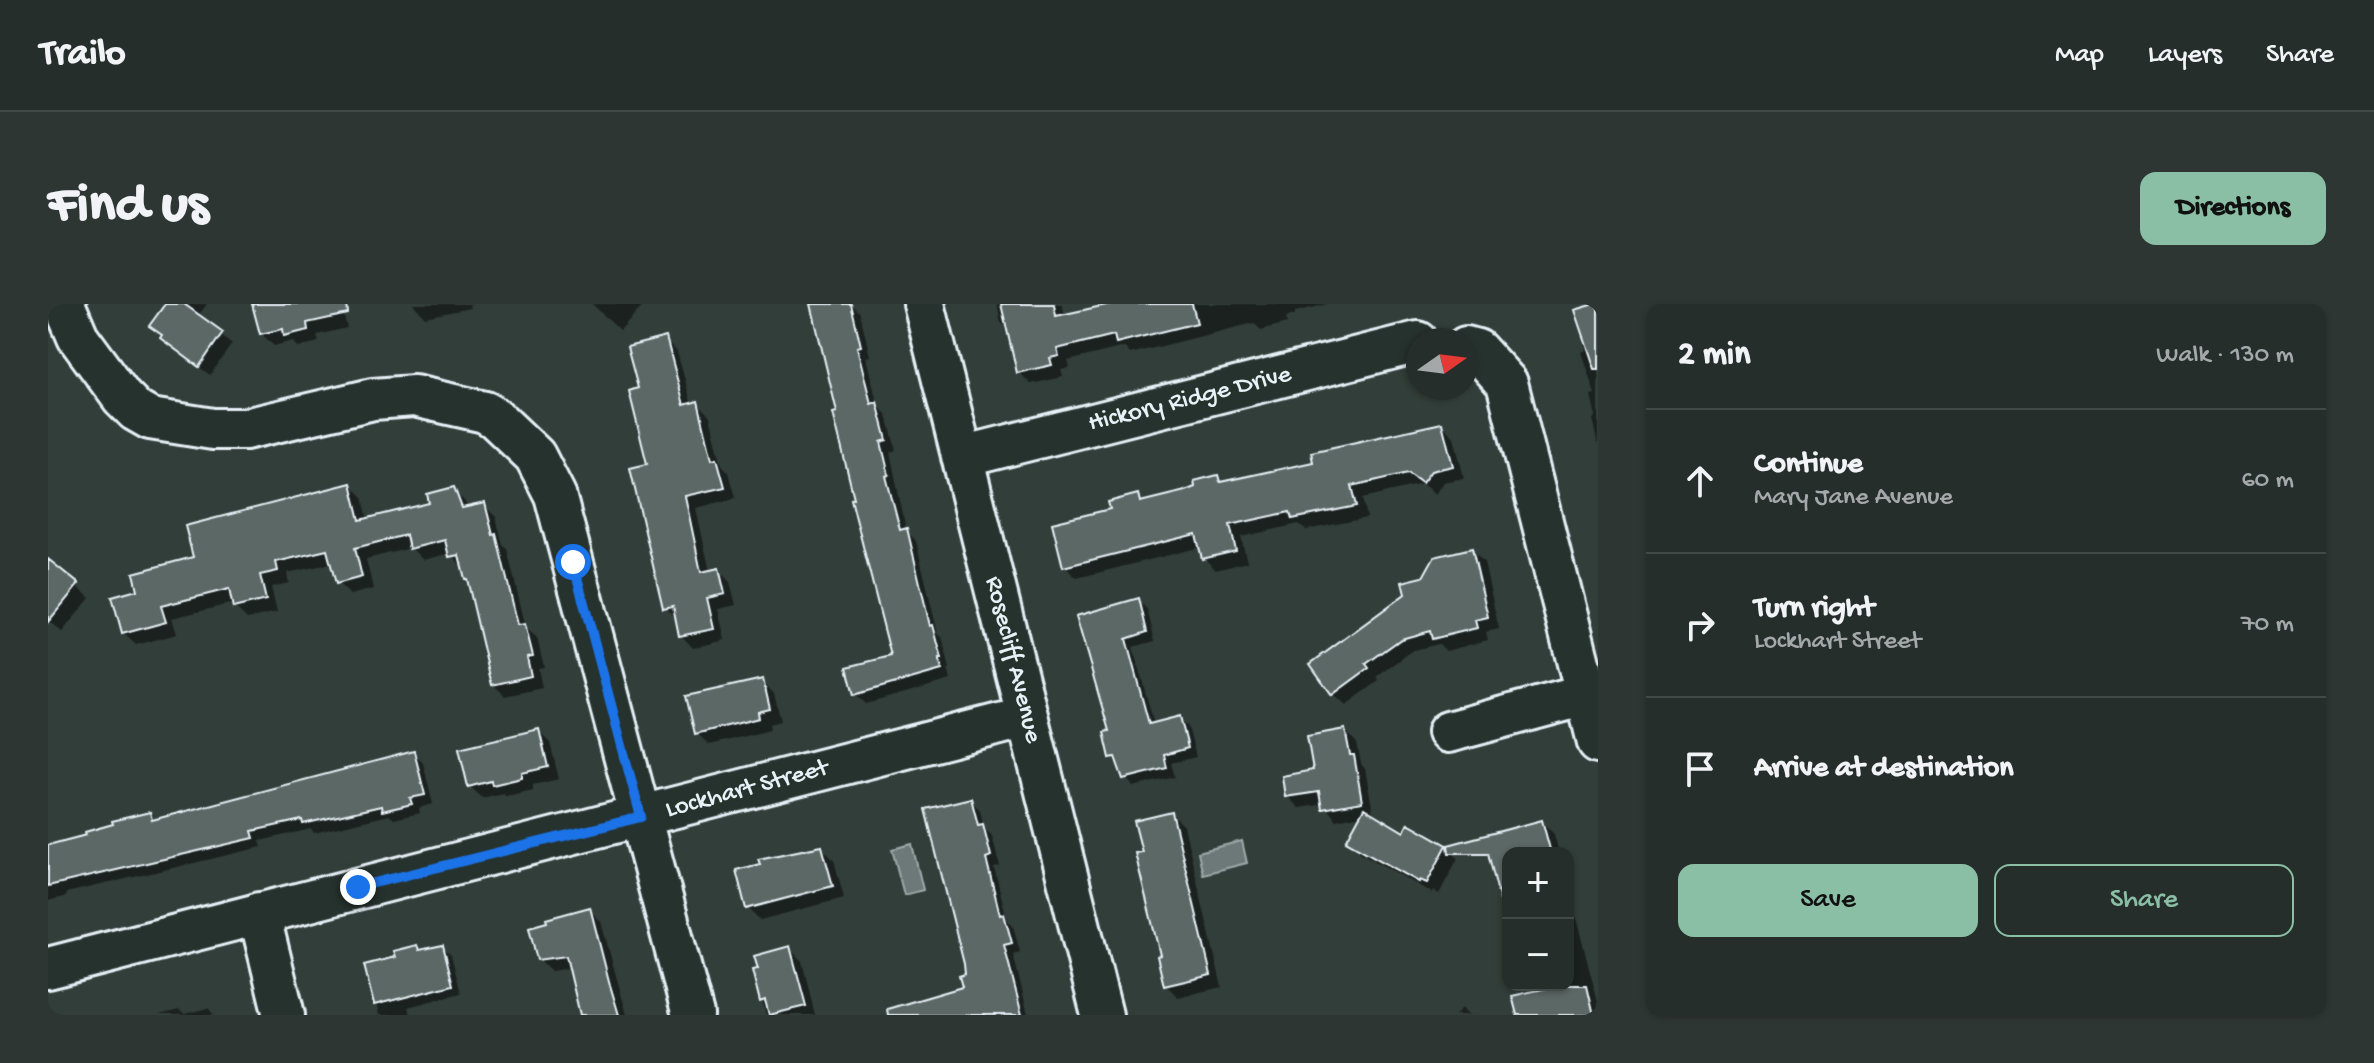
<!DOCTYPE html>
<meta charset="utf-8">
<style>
body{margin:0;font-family:"Gochi Hand",sans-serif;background:#2e3633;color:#f1f3f6}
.controls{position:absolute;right:24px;bottom:24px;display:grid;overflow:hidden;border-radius:16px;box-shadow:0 2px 6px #0004}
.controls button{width:72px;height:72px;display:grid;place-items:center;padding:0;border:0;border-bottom:2px solid #424a47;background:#262e2b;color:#f1f3f6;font:40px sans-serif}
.compass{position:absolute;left:1358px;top:24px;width:72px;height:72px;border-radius:50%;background:#262e2b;box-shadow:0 2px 6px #0004;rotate:76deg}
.stop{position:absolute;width:24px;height:24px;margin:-18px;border:6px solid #1a73e8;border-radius:50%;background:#fff}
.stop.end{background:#1a73e8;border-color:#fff;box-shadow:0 2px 8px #0008}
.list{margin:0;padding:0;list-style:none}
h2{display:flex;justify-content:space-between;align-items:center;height:104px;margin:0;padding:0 32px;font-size:34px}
h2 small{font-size:26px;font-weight:400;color:#a4a8a9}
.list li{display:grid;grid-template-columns:52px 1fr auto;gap:24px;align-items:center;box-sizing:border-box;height:144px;padding:0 32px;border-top:2px solid #424a47}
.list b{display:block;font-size:30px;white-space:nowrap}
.list p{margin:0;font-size:26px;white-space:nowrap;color:#a4a8a9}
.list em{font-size:26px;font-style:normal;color:#a4a8a9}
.actions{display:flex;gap:16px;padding:24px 32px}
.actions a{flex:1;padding:18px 0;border:2px solid #8abfa5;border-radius:16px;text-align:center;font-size:28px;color:#8abfa5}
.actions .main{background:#8abfa5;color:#111}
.icon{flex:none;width:44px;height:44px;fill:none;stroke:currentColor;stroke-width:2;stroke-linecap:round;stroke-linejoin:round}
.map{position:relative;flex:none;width:1550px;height:711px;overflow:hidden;border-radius:16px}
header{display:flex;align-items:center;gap:48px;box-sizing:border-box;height:112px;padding:0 40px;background:#262e2b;border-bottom:2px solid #424a47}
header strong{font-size:38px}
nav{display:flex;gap:44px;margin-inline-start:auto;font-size:28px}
.intro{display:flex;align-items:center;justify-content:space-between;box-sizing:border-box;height:192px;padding:0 48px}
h1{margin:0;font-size:56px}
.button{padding:20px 36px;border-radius:16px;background:#8abfa5;color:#111;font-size:28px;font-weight:700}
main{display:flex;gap:48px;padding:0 48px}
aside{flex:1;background:#262e2b;border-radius:16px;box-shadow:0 2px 6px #0004}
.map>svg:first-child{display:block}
.water{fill:#6d7978;stroke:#9ea9ab;stroke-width:2}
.shadow{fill:#0007}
.building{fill:#5c6865;stroke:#e8f1f8;stroke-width:2}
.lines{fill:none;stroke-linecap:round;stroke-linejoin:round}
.minor-casing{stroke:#e8f1f8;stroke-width:46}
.minor{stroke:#26332d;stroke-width:40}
.route{stroke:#1a73e8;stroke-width:10}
.labels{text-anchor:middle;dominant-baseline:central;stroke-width:6;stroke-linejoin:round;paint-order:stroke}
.street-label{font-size:26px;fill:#e8f1f8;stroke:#26332d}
</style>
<header>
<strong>Trailo</strong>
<nav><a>Map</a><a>Layers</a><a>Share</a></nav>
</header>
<div class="intro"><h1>Find us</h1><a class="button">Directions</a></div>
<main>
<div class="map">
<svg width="1550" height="711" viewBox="0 0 1550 711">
<rect width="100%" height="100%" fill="#323e39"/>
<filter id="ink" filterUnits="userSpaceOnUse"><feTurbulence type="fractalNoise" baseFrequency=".0125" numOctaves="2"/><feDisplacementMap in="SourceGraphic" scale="16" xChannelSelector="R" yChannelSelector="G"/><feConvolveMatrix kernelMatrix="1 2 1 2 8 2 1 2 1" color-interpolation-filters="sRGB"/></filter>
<g filter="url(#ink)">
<path class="water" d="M1194,537l5,22 -44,11 -5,-22z
M864,540l11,46 -19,5 -12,-46z"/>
<path class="shadow" d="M119,0h40l-9,12 34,28 -22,31 -37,-27 -21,-23z
M206,0h87l6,24 -30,7 2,7 -21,5 -5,-6 -19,5 -13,-13z
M424,0l-3,1 1,3 -45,9 -12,-13z
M544,0h53l-25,27z
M770,0h33l9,9 10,43 -4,1 12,49 9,9 9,35 -6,2 16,78 10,11 22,93 4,3 8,32h-2l3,11 -85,24 -10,-10 -6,-25 43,-12z
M949,0h65l3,12 45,-10 -1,-2h219l-33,8v3l-9,2 1,6 -26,7 -7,-7 -124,31 -6,-7 -56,14 2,7 -9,2 2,7 -32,7 -12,-12 -10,-42 -8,-8z
M1550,1v140l-6,-26 3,-3 -5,-21 5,-1 -14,-42 4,-2 -4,-15 15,-5z
M617,36l12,12 15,53 5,-2 13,13 12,49 7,7 7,26 -40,10 14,64 8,-2 12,12 6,23 -18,4 7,31 -32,8 -12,-13 -4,-16 -12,-12 -25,-217z
M1394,121l12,12 10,41 -21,4 -8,12 -13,-10 -59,14 4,20 -61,12 -7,-6 -58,13 6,25 -31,8 -12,-12 -3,-11 -124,31 -13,-12 48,-56 25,-14 7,7 42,-10 31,-15 6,5 92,-20z
M303,181l12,12 5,23 63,-16 22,-14 12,12 3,7 16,-4 12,12 7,28 4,4 19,79 11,10 7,29 -6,1 4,20 -37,8 -12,-12 -23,-102 -7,-14 -13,-15 -27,7 -12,-12 -45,11 7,30 -23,6 -12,-12 -5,-20 -46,10 2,10 -18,4 6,25 -30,7 -12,-12 -1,-4 -62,15 5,16 -41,11 -13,-12 17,-41 56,-34z
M1423,246l13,12 15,67 -13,3 2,8 -42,11 -7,-7 -26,6 -36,27 2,4 -33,24 -12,-11 74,-100 17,-16z
M0,257l42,37 -28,34 -14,-11z
M1090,296l9,9 8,32 -22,6 21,77 25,-6 9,9 8,30 -25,6 4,14 -42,10 -21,-30 -1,-24 -32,-115z
M714,377l12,13 7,27 -12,3 1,6 -61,15 -12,-12z
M490,427l12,12 9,36 -26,6v5l-27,6 -3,-3 -21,5 -12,-12z
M1297,427l12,12 4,21 4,5 8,44h-5l37,21 41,12 12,12 -19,36 -6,-4 -1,3 -71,-40 -12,-12 13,-26 -26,5 -12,-16 -25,4 -12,-12 28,-24z
M366,449l9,10 10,41 -14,4 1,5 -26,6 -5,-4 -75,18 -3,-4 -51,12 2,6 -196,46 1,3 -19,5v-54l40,-10 61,-23 7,7z
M922,496l10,10 4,18 8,8 8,30 -6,1 13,52 6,7 7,26 -7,2 15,60 7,1h-54z
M1124,510l12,12 38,161 -44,10 -12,-12 -22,-132z
M1494,518l12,12 5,19h-51v37l-22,-53z
M774,544l12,12 10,38 -84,22 -12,-12z
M1520,584l30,113v14h-79l34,-26 -1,-4h16z
M541,605l12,13 26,93h-44l-12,-47 -20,3 -12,-12z
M369,643l5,5 20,-5 9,8 10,38 -53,14 2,8h-31l-12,-48 30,-8z
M742,645l12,12 13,54h-49l-11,-43z
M160,704l6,7h-55l20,-5 5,4z
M1414,704l7,7h-14z"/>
<path class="building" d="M117,0h19l39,28 -24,35 -39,-29 2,-3 -13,-9z
M204,0h95l1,10 -41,9 1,7 -24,6 -1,-7 -23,5z
M763,0h40l10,42 -4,1 14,57 6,-2 10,38 -6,2 8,33 -3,1 14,54 7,-2 23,98 3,-1 9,34h-3l3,11 -88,25 -7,-28 44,-11 -40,-157 3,-1 -21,-85 4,-1z
M953,0h53l2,12 55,-12h81l5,19 -81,20 -2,-8 -57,14 2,7 -9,2 2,7 -35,8z
M1546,0h4v65h-4l-20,-59z
M618,33l18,68 14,-4 14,58 5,-1 8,29 -40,9 16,76 18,-4 6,26 -18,4 7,31 -35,7 -6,-30 -10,2 -33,-140 17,-4 -18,-73 9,-3 -11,-41z
M1394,119l11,43 -22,5 -9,12 -14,-10 -56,13 5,20 -65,13 -2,-7 -60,13 6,26 -34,8 -6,-25 -133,33 -11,-44 58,-14 -2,-7 30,-8 2,8 45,-11 10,-4 -1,-6 24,-6 2,7 93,-20 -2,-10z
M303,179l9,37 69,-17 -2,-9 27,-7 8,21 23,-5 8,32 3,-1 22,91 7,-1 8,32 -6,1 4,19 -39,9 -25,-106h-2l-6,-24 -10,2 -4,-17 -36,9 -3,-14 -51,13 7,29 -26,7 -9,-34 -51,12 2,9 -18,4 6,25 -33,8 -4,-19 -68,17 5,16 -44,12 -10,-37 25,-7 -4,-17 60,-16 -8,-31z
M1424,244l16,69 -13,3 2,8 -45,11 -2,-8 -29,8 -35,25 3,4 -37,27 -22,-31 95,-70 -3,-12 21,-5 11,-20z
M0,255l31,25 -31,38z
M1091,294l8,34 -21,7 23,85 31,-8 8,32 -24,7 3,13 -44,11 -8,-22 -5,1 -6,-26 5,-1 -33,-115z
M715,375l7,30 -12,3 1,6 -64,16 -9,-38z
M491,425l9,38 -26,6v5l-30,7 -1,-4 -23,6 -9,-39z
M1297,425l5,26h4l8,47 -40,7 -3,-17 -34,5 -3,-21 31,-6 -6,-34z
M366,447l11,44 -15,3 2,6 -30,7 -1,-5 -78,18 -1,-4 -50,11 2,7 -206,48v-41l38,-10 -1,-3 28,-8 -1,-3 38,-9 2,8z
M923,494l7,27 5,-1 8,32 -5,2 14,57 4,-1 8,29 -8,2 18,70h-134l-1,-6 75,-22 -3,-11 6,-2 -1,-10 -39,-155z
M1316,504l40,24 4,-9 39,22 -20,38 -7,-3 -1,2 -73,-41z
M1124,508l39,163 -47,11 -7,-30 3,-1 -25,-102 7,-1 -8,-31z
M1494,516l9,33h-43v47l-8,1 -12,-48h-39l-1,-8z
M774,542l11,40 -87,23 -10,-39 24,-6 -2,-5z
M542,603l20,78 9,30h-39l-14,-59 -29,4 -8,-33 18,-5 -1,-3z
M369,641l2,5 24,-5 10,40 -79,20 -10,-40 31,-8 -2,-6z
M742,642l16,60 -37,9 -4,-15 -5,2 -8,-32 6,-1 -4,-13z
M1513,681h26l7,30h-77l-5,-19z"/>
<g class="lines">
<g class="minor-casing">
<path id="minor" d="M16,0l14,33 44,60 14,14 14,8 63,10h32l128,-30 41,-3 71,16 10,6 40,38 20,39 138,520
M876,0l178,711
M1418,43l11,3 30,33 91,359
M914,153l456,-115
M1400,428l138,-37
M211,609l25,102
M0,664l979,-251"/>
</g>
<use href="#minor" class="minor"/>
</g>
</g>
<g class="lines" filter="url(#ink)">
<path class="route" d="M310,583l283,-70 -68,-255"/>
</g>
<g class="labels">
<g class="street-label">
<text transform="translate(1142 96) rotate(-14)">Hickory Ridge Drive</text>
<text transform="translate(964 356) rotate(76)">Rosecliff Avenue</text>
<text transform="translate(699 486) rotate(-15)">Lockhart Street</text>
</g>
</g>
</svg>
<div class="controls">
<button>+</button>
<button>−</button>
</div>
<svg class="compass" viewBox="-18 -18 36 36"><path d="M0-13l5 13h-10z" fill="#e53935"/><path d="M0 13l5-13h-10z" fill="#a4a8a9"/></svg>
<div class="stop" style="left:525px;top:258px"></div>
<div class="stop end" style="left:310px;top:583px"></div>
</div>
<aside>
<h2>2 min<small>Walk · 130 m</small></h2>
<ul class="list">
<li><svg class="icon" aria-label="ahead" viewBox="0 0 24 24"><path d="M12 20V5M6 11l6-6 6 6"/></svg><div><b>Continue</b><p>Mary Jane Avenue</p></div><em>60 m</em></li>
<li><svg class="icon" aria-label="right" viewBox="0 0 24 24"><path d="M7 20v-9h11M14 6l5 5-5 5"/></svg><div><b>Turn right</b><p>Lockhart Street</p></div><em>70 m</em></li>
<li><svg class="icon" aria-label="arrive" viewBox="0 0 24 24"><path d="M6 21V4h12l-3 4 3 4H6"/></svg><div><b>Arrive at destination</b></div></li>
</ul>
<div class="actions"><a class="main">Save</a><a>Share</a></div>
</aside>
</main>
